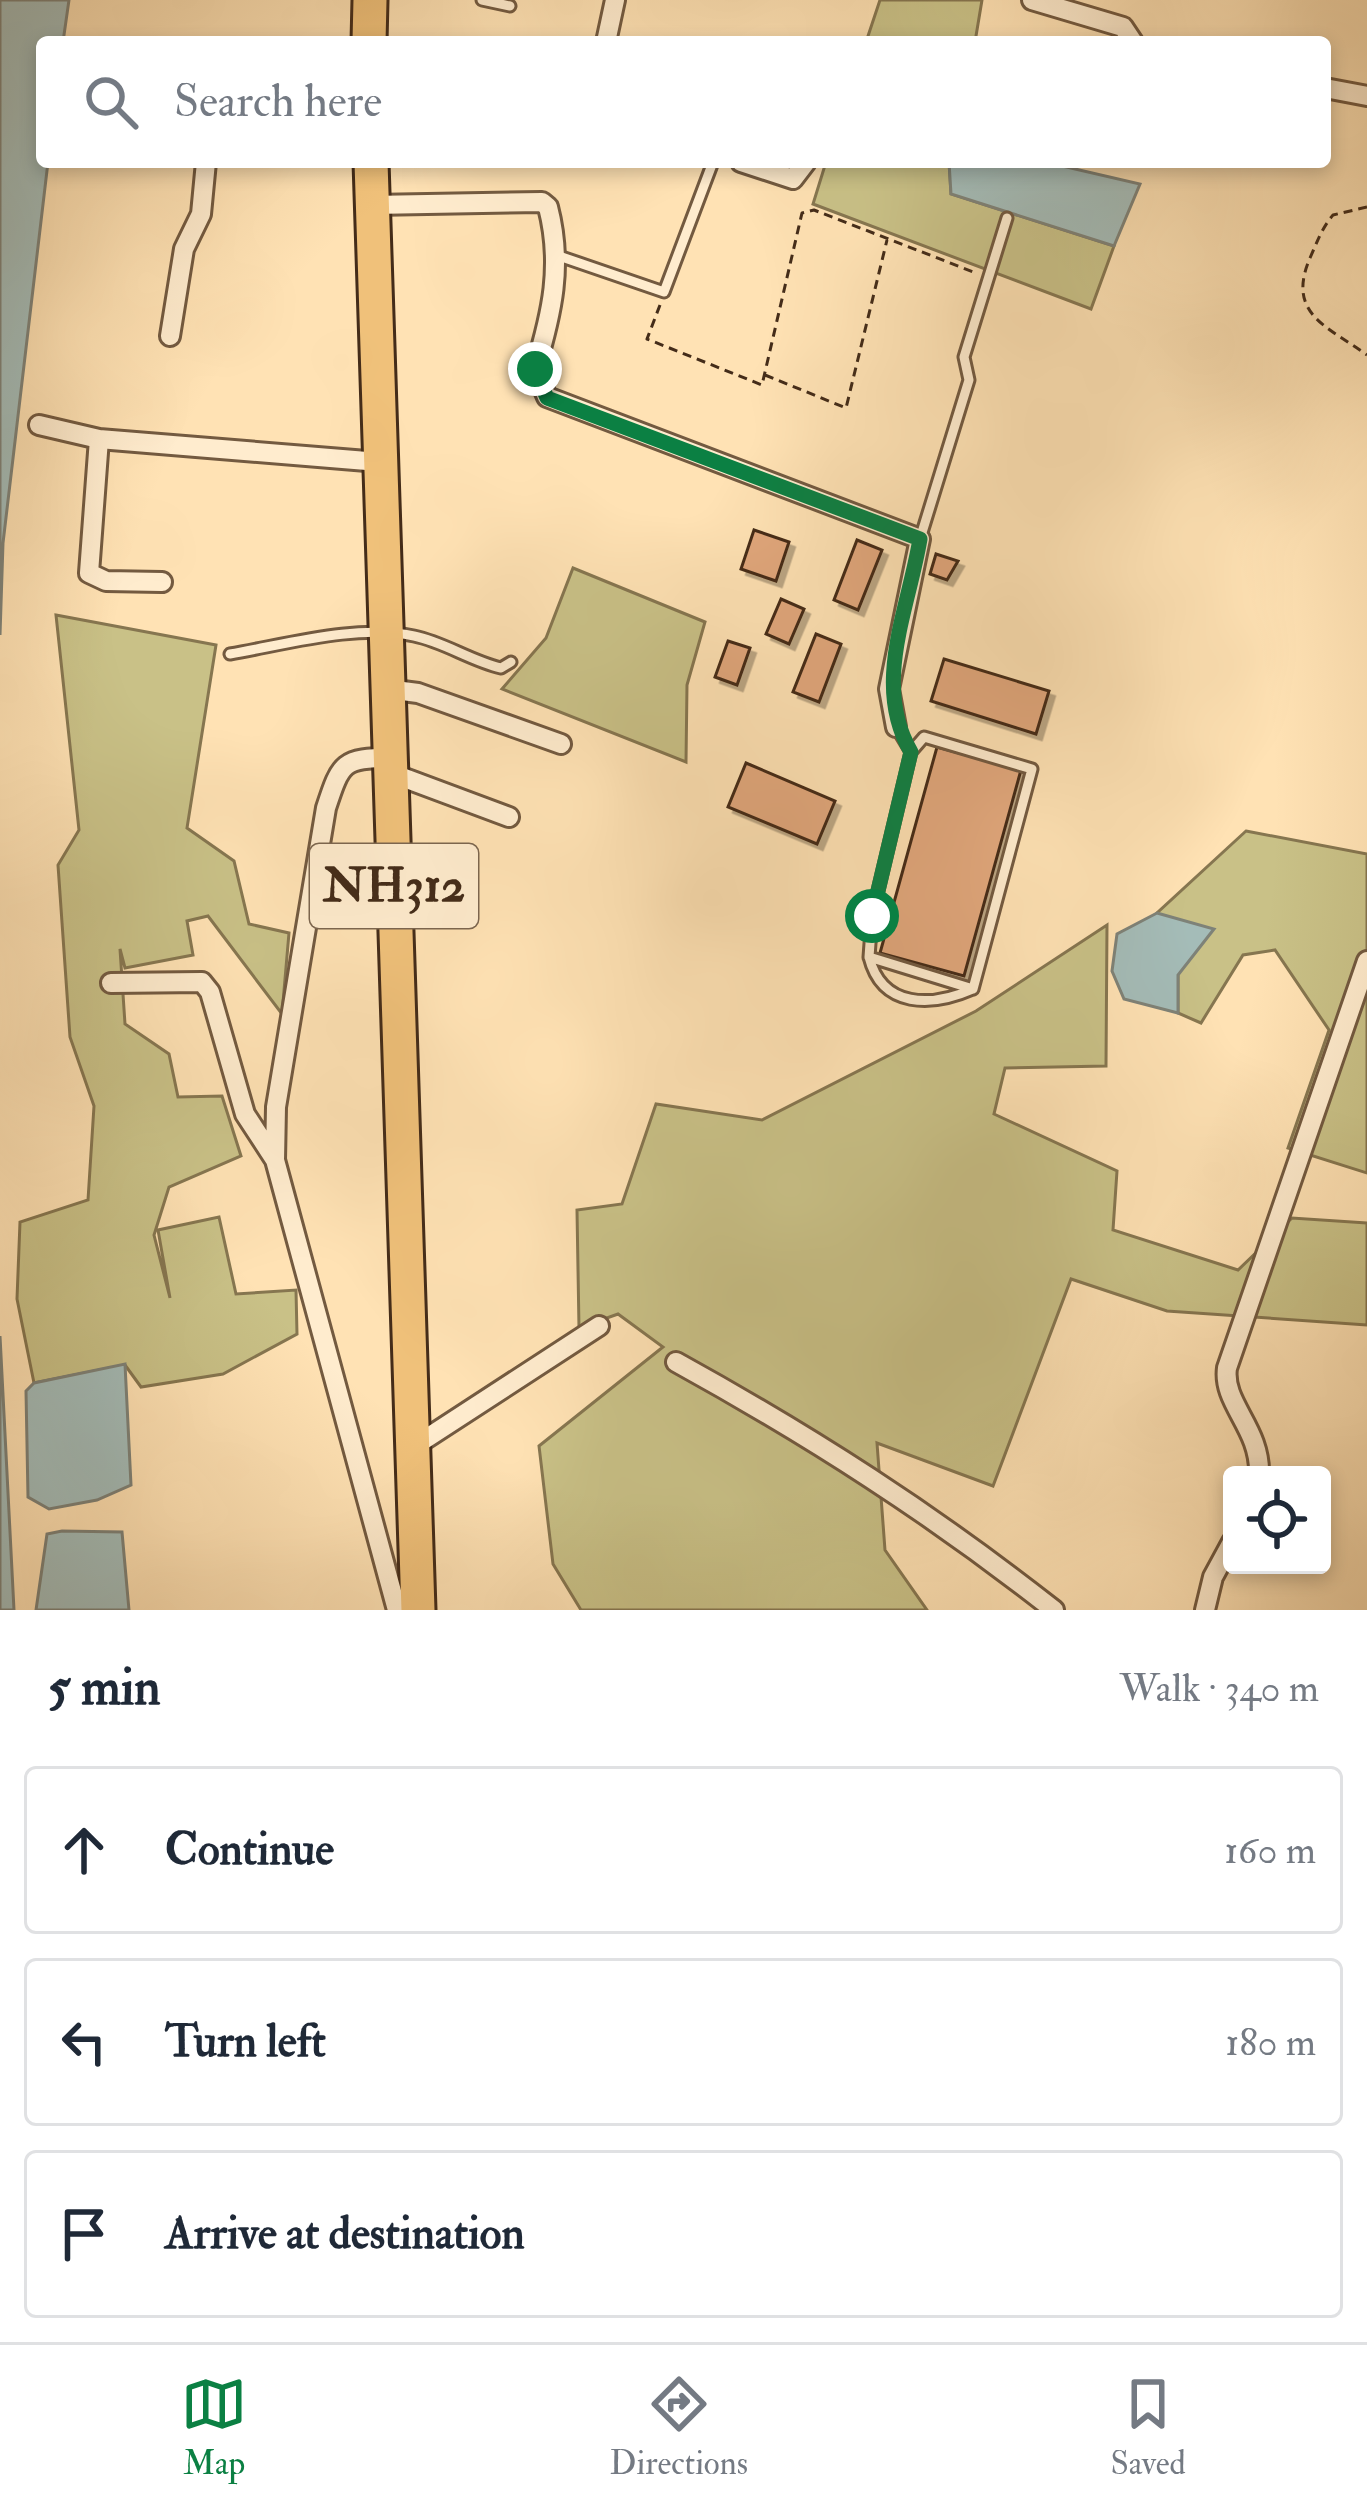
<!DOCTYPE html>
<meta charset="utf-8">
<style>
body{margin:0;font-family:"IM FELL Double Pica",serif;background:#f2f2f3;color:#1f2937}
.controls{position:absolute;right:36px;bottom:36px;display:grid;overflow:hidden;border-radius:12px;box-shadow:0 6px 18px #0003}
.controls button{width:108px;height:108px;display:grid;place-items:center;padding:0;border:0;border-bottom:3px solid #e0e1e3;background:#fff;color:#1f2937;font:60px sans-serif}
.stop{position:absolute;width:36px;height:36px;margin:-27px;border:9px solid #0b8043;border-radius:50%;background:#fff}
.stop.end{background:#0b8043;border-color:#fff;box-shadow:0 3px 12px #0008}
.list{margin:0;padding:0;list-style:none}
h2{display:flex;justify-content:space-between;align-items:center;height:156px;margin:0;padding:0 48px;font-size:51px}
h2 small{font-size:39px;font-weight:400;color:#747a83}
.list li{display:grid;grid-template-columns:78px 1fr auto;gap:36px;align-items:center;box-sizing:border-box;height:168px;margin:0 24px 24px;padding:0 24px;border:3px solid #e0e1e3;border-radius:12px}
.list b{display:block;font-size:45px;white-space:nowrap}
.list em{font-size:39px;font-style:normal;color:#747a83}
.icon{flex:none;width:66px;height:66px;fill:none;stroke:currentColor;stroke-width:2;stroke-linecap:round;stroke-linejoin:round}
.map{position:relative;flex:none;width:1367px;height:1610px;overflow:hidden}
.search{position:absolute;background:#fff;box-shadow:0 6px 18px #0003;left:36px;right:36px;top:36px;height:132px;display:flex;align-items:center;gap:30px;box-sizing:border-box;padding:0 42px;border-radius:12px;color:#747a83;font-size:45px}
.sheet{height:732px;background:#fff}
nav{display:flex;justify-content:space-around;align-items:center;box-sizing:border-box;height:168px;border-top:3px solid #e0e1e3;background:#fff;font-size:33px;color:#747a83}
nav a{display:grid;justify-items:center;gap:6px}
nav .on{color:#0b8043}
.map>svg:first-child{display:block}
.green{fill:#c9c187;stroke:#867650;stroke-width:3}
.water{fill:#a4bcb8;stroke:#7e8278;stroke-width:3}
.building{fill:#e1a77b;stroke:#442c19;stroke-width:3;filter:url(#shadow)}
.lines{fill:none;stroke-linecap:round;stroke-linejoin:round}
.lane-casing{stroke:#735a40;stroke-width:15}
.street-casing{stroke:#735a40;stroke-width:24}
.highway-casing{stroke:#442c19;stroke-width:39}
.path{stroke:#442c19;stroke-width:3;stroke-dasharray:9 6;stroke-linecap:butt}
.lane{stroke:#ffecce;stroke-width:9}
.street{stroke:#ffecce;stroke-width:18}
.highway{stroke:#f0c17a;stroke-width:33}
.route{stroke:#0b8043;stroke-width:15}
.labels{text-anchor:middle;dominant-baseline:central;stroke-width:9;stroke-linejoin:round;paint-order:stroke}
.shield{fill:#ffecce;stroke:#7c664f;stroke-width:3}
.shield-label{font-size:48px;font-weight:bold;fill:#442c19}
</style>
<div class="map">
<svg width="1367" height="1610" viewBox="0 0 1367 1610">
<defs>
<filter id="shadow"><feDropShadow dx="5.5" dy="5.5" stdDeviation="0" flood-color="#0004"/></filter>
</defs>
<rect width="100%" height="100%" fill="#ffe2b4"/>
<filter id="stains"><feTurbulence type="fractalNoise" baseFrequency=".00167" numOctaves="4"/><feColorMatrix values="0 0 0 0 .2 0 0 0 0 .09 0 0 0 0 .02 0 0 0 .5 -.17"/></filter>
<radialGradient id="worn" r=".72"><stop offset=".6" stop-color="#630" stop-opacity="0"/><stop offset="1" stop-color="#630" stop-opacity=".3"/></radialGradient>
<path class="green" d="M880,0h102l-7,42h-109z
M826,162h123l2,32 163,52 -23,63 -278,-105z
M573,568l132,54 -18,63 -1,77 -184,-73 44,-51z
M56,615l160,30 -29,183 47,33 15,63 40,9 -7,81 -74,-98 -21,5 6,34 -68,13 -5,-19 5,75 44,30 9,43 44,-1 19,60 -72,31 -15,48 16,63 -12,-68 61,-13 17,77 60,-4 1,44 -74,40 -82,13 -16,-22 -91,18 -17,-84 3,-77 68,-22 6,-94 -24,-69 -12,-172 21,-35z
M1246,831l121,23v319l-79,-25 41,-118 -54,-80 -32,5 -42,68 -23,-10v-38l-21,-62z
M1107,925l-1,141 -101,2 -11,46 123,57 -4,59 125,40 54,-52 75,5v102l-200,-14 -96,-32 -78,207 -116,-43 8,107 42,60h-346l-28,-46 -14,-118 124,-99 -45,-33 -39,14 -2,-118 45,-6 34,-100 106,16 214,-109z"/>
<path class="water" d="M0,0h69l-6,42h-21v120h6l-45,381 -3,92z
M949,162h96l95,22 -26,62 -163,-52z
M1157,913l57,16 -36,46v38l-54,-14 -12,-28 5,-37z
M0,1336l14,274h-14z
M125,1364l6,121 -34,15 -48,9 -21,-12 -2,-106 8,-8z
M62,1531l60,1 7,78h-93l11,-76z"/>
<path class="building" d="M754,530l35,12 -13,39 -35,-12z
M857,540l25,10 -24,60 -24,-10z
M936,554l22,7 -11,19 -17,-6z
M781,599l23,10 -15,35 -23,-10z
M816,634l25,10 -22,58 -26,-10z
M728,641l22,7 -13,37 -22,-8z
M944,659l105,32 -13,43 -105,-33z
M937,747l84,23 -57,206 -84,-23z
M746,763l89,38 -18,43 -89,-37z"/>
<g class="lines">
<g class="lane-casing">
<path id="lane" d="M482,0l28,6
M556,255l108,37 49,-130
M920,539l49,-159 -5,-23 43,-139
M230,654c58,-10 126,-30 184,-18 30,6 57,25 87,32l10,-6
M896,727l15,25 -39,164 -3,41 104,32 59,-220 -108,-32 -13,15
M869,957c13,52 63,50 104,32"/>
</g>
<g class="street-casing">
<path id="street" d="M1032,0l91,27 10,15
M606,42l9,-42
M1325,88l42,8
M741,162l52,17 13,-17
M372,205l170,-3 6,5c15,58 4,106 -13,162l12,28 373,142 -31,150 7,38
M170,336l14,-87 17,-35 5,-52
M39,425l60,14 280,23
M99,439l-10,134 17,8 56,1
M387,689l31,4 143,51
M391,758c-48,0 -50,4 -65,50l-50,299 -1,53 122,450
M391,773l118,44
M111,983l91,-1 8,10 35,122 30,46
M676,1362c136,75 256,152 378,248
M410,1449l189,-123
M1259,1475c2,-47 -37,-71 -32,-107l140,-407
M1205,1610l8,-33 19,-35"/>
</g>
<g class="highway-casing">
<path id="highway" d="M369,42l1,-42
M371,162l47,1448"/>
</g>
<path class="path" d="M1367,207l-34,8c-11,13 -16,27 -23,43 -24,56 17,68 57,97
M660,305l-13,34 115,46 40,-172 12,-3 162,63
M765,375l81,33 41,-168"/>
<use href="#lane" class="lane"/>
<use href="#street" class="street"/>
<use href="#highway" class="highway"/>
</g>
<g class="lines">
<path class="route" d="M535,369l12,29 373,141c-12,72 -48,146 -9,213l-39,164"/>
</g>
<g class="labels">
<rect class="shield" x="310" y="844" width="168" height="84" rx="9"/>
<g class="shield-label">
<text x="394" y="886">NH312</text>
</g>
</g>
<rect width="100%" height="100%" filter="url(#stains)"/>
<rect width="100%" height="100%" fill="url(#worn)"/>
</svg>
<div class="controls">
<button><svg class="icon" aria-label="locate" viewBox="0 0 24 24"><circle cx="12" cy="12" r="6"/><path d="M12 2v4M12 18v4M2 12h4M18 12h4"/></svg></button>
</div>
<div class="stop" style="left:872px;top:916px"></div>
<div class="stop end" style="left:535px;top:369px"></div>
<div class="search"><svg class="icon" aria-label="search" viewBox="0 0 24 24"><circle cx="10" cy="10" r="6"/><path d="M15 15l6 6"/></svg>Search here</div>
</div>
<section class="sheet">
<h2>5 min<small>Walk · 340 m</small></h2>
<ul class="list">
<li><svg class="icon" aria-label="ahead" viewBox="0 0 24 24"><path d="M12 20V5M6 11l6-6 6 6"/></svg><div><b>Continue</b></div><em>160 m</em></li>
<li><svg class="icon" aria-label="left" viewBox="0 0 24 24"><path d="M17 20v-9H6M10 6l-5 5 5 5"/></svg><div><b>Turn left</b></div><em>180 m</em></li>
<li><svg class="icon" aria-label="arrive" viewBox="0 0 24 24"><path d="M6 21V4h12l-3 4 3 4H6"/></svg><div><b>Arrive at destination</b></div></li>
</ul>
</section>
<nav>
<a class="on"><svg class="icon" aria-label="map" viewBox="0 0 24 24"><path d="M3 6l6-2 6 2 6-2v14l-6 2-6-2-6 2zM9 4v14M15 6v14"/></svg>Map</a>
<a><svg class="icon" aria-label="directions" viewBox="0 0 24 24"><path d="M12 3l9 9-9 9-9-9zM9 14v-3h6M13 9l2 2-2 2"/></svg>Directions</a>
<a><svg class="icon" aria-label="saved" viewBox="0 0 24 24"><path d="M7 4h10v16l-5-4-5 4z"/></svg>Saved</a>
</nav>
